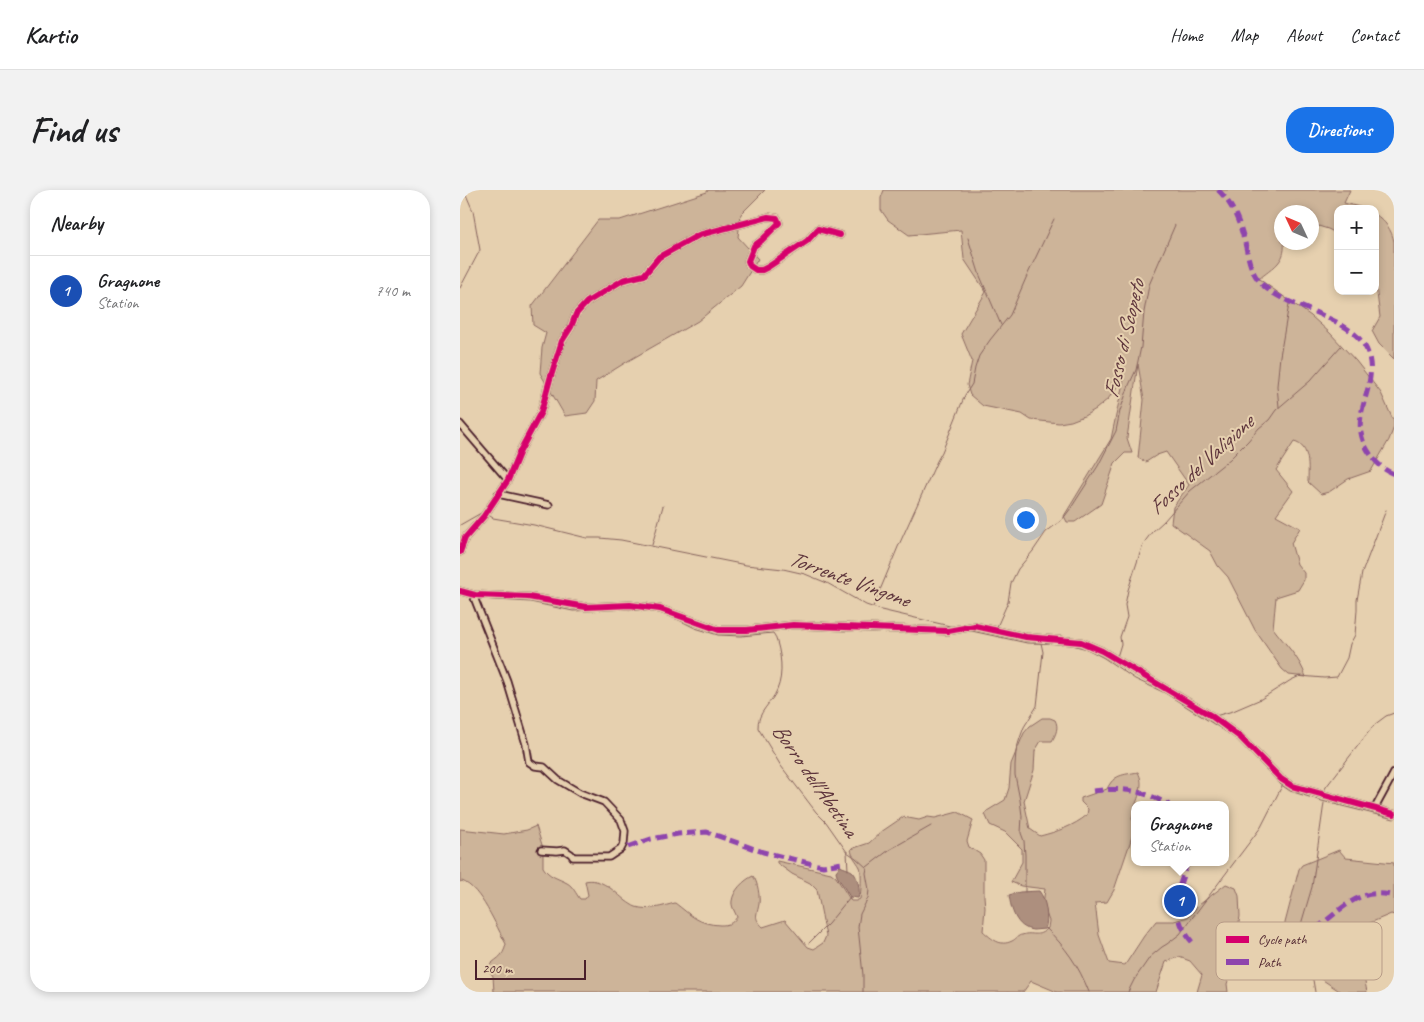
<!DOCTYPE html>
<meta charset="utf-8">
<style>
body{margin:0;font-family:Caveat,sans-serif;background:#f2f2f2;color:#202124}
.controls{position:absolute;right:15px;top:15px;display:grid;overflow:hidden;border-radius:10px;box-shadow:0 2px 8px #0003}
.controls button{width:45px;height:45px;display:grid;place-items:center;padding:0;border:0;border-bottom:1px solid #e0e0e0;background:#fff;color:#202124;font:25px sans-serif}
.compass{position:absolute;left:814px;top:15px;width:45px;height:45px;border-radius:50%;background:#fff;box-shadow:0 2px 8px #0003;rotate:314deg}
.scale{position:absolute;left:15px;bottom:12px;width:111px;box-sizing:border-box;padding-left:5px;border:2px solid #4a1f2b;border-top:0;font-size:14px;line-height:18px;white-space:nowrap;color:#4a1f2b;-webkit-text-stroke:4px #e6d0af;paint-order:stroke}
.you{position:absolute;left:565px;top:329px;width:18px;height:18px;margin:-12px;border:4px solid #fff;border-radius:50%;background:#1a73e8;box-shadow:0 0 0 8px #1a73e833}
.badge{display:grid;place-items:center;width:32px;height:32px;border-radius:50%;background:#1a73e8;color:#fff;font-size:16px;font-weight:700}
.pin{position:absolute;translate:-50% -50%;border:2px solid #fff;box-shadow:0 1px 5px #0006}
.popup{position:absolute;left:671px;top:611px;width:98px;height:65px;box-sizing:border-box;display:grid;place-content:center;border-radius:10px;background:#fff;filter:drop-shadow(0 1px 4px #0005);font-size:16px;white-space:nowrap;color:#757577}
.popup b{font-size:19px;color:#202124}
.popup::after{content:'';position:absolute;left:50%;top:100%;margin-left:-10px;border:10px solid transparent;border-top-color:#fff}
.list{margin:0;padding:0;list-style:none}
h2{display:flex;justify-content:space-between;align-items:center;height:65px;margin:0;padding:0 20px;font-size:21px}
h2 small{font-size:16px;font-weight:400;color:#757577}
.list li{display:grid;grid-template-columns:32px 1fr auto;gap:15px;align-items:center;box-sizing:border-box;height:70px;padding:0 20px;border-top:1px solid #e0e0e0}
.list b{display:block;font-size:19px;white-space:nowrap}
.list p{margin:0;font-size:16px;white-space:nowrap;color:#757577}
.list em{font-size:16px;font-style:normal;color:#757577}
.map{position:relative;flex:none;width:934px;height:802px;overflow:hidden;border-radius:20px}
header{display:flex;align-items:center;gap:30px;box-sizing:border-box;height:70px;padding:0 25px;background:#fff;border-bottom:1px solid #e0e0e0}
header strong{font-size:24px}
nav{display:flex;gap:28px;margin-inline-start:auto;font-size:18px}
.intro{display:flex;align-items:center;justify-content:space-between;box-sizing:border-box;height:120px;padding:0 30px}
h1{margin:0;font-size:35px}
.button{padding:12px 22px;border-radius:20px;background:#1a73e8;color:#fff;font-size:18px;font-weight:700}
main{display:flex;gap:30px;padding:0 30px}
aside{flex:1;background:#fff;border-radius:20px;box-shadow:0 2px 8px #0003}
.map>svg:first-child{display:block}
.green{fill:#cdb499;stroke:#8c6a62}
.water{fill:#ad8f7e;stroke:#85625d}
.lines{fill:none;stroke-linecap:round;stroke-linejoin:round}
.stream{stroke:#85625d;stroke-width:1}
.minor-casing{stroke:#4a1f2b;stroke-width:9}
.minor{stroke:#e6d0af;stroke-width:5.5}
.quiet{stroke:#8e44ad;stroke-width:5;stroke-dasharray:10 5;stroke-linecap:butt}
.cycleway-casing{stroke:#e6d0af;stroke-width:9}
.cycleway{stroke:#d6006c;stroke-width:6}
.labels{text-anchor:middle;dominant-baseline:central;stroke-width:4;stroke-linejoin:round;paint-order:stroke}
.water-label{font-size:22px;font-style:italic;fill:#5e353c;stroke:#e6d0af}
.key{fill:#e6d0af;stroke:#b79b87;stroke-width:1}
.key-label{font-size:14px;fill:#4a1f2b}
</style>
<header>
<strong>Kartio</strong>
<nav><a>Home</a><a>Map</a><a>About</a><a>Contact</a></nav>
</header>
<div class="intro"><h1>Find us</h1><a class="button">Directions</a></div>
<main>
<aside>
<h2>Nearby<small></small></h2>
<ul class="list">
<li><span class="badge" style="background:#1a4fb4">1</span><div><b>Gragnone</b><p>Station</p></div><em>740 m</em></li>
</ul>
</aside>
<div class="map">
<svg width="934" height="802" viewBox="0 0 934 802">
<rect width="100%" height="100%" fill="#e6d0af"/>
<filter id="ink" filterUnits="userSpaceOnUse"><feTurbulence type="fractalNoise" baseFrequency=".02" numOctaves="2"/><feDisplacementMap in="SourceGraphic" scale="10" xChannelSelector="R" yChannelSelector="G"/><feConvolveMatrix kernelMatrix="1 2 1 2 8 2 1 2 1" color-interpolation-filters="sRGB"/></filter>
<g filter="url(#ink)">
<path class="green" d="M248,0h57l-24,24 -3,23 20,22 -17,27 -43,35 -70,40 -32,20 -1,20 -8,12 -22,3 -25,-43 2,-25 4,-15 -13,-8 -1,-19 66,-86h22l87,-28z
M424,0h466l-6,13 23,6h-29v25l-10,-5 -16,-5v-12h-30v30l2,1c2,19 -12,25 -25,36l52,37 19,17 26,28 25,32 13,29v5l-5,13 -18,31 -23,8 -19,13 -8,2 -13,-12c0,-13 3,-36 -14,-40l-18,28 17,21 -17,24 24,13 -9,15 6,21 7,9v7l-6,10 -22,7 -3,31c12,16 27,30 33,49l-17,-2 -7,-6 -27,-39 -27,-53 -10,-11 -8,-15 -39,-28 2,-16 16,-22 -23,-33 -9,3 -11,7 -8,-4 6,-58 -6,-36 -11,74 5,15h-7l-10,10 -14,41 -26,18h-8l-3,-6 47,-77 13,-61 -16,21 -12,10 -12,7 -13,5 -12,2 -28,-3 -9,-6 -39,-8 -13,-11 -3,-10 5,-24 -11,-27 25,-42 -22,-33 -3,-29 -52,5 -21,-15 -7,-10v-12z
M915,24c10,7 17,16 19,28v117l-15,-15 -7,-13 8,-14 -5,-39z
M582,528h8l5,2c4,7 1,14 -3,21h-11l-6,10 -1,19 -10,31 6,28 10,7c16,-4 34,-10 47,-21l1,-6 -7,-7v-4l26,-9c7,-15 16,-14 31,-17 7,13 0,24 -3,35 -1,4 -2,8 -3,12l3,5v4l-21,62 -7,12 -12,1 4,32 10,28 16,2 19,-29 12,-15h18l14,-4 11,-12 27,-21 10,4 3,8 1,20 -8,53 -5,15 1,8h-31l5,-17 -12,-14 -11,-4 -13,5 -10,30h-99l-26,-11 -8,11h-529l-1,-16 -6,-8c8,-10 16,-9 19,-24 -10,-18 -25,-56 -44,-63l-2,1v-53l44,5 23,-4 9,-4 7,22v19c6,10 15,11 24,16 6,3 9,11 13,16h5l3,-4 -3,-14c16,-4 30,11 41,20 3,2 7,5 10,6 13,4 27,-1 39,-4 17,13 23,21 45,22 8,0 12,-1 17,-8 -2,-5 -6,-11 -5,-16 1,-10 12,-21 21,-25 5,6 7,21 6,28 -2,12 -6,13 4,23l22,-7 23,27 6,2 9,-6 3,-7 -9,-46 -7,-7 -18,-9 -15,-11v-2l54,12 5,4 15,24h5l4,-2c1,-6 2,-27 0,-32 -4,-7 -8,-10 -9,-18l18,-6 12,-11 22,-15 16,3 9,-3 7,1 23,-6 15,8 -6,21 2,6 11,7 4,6v36l1,12 -2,23c9,8 17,16 29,10 3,-1 6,-6 10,-6 11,-4 15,4 26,-7l1,-7 -6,-16 2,-16 -24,-3 -10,-4 11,-20v-13l-17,-17 -15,-7 -5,-11 2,-3 18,-11 4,-12 2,-24 13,-31 6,-7z
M879,660l7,8 48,5v52l-3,-1 -33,14h-38l1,15 16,20 27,14 3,15h-26l-38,-25 -16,-19 -2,-11v-14l14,-54 3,-4z"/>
<path class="water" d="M380,676c4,2 9,3 12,5 6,5 9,21 6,27l-8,-1 -13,-21 -1,-5z
M579,701c7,8 10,28 6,38 -4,0 -8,1 -12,1 -17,-2 -22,-21 -24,-35l11,-3z"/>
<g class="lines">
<path class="stream" d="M508,48l12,38 21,49
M0,98l20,-38 -7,-39 -9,-21
M819,217l-2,-21 3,-30 9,-52
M27,324l6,4 41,7 53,13h13l21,2 125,25 37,4 22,5 22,9 39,22 15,5 73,17
M0,335l21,-12h3
M192,355l11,-39
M0,398l12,4
M18,409l52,3 43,9 47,-2 31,2 16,3
M413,417l25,-60 39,-86 5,-9 23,-57 7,-11 3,-16 4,-12 11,-16 20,-25 16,-37 28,-59
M213,427l22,11 23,7 23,1 32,-3 2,3c6,16 9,38 2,54 -5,13 -20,22 -19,38l23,38 35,46 10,10 21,30 9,6 11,10 -1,5 3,17 -1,8 -8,16 -2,13 5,48v17
M536,439l12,-27 3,-19 7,-14 15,-18 13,-19 16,-12 9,-12 27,-42 18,-35 4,-20 9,-26 7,-15 5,-23 3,-35 5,-27 26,-60
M507,440l60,13 41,1 19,5 17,9 31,21 30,14 66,42 8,6 41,43 10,7 32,10 72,18
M657,467l4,-13 -1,-7 7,-20 -2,-12 3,-15 15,-46 9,-12 12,-11 26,-30 40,-32 18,-18 11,-13 10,-8 7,-10 34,-29 31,-35
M755,526l18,-5 28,-12 30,-19 9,-4 24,2 13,-1 10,-19 3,-14 5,-9 2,-25v-10l5,-27 24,-63
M863,603l3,-6 48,-62 12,-9 8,-3
M387,662l1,18
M407,677l22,-17 42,-24
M565,702v-37l-1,-14 -3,-8 1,-17 -2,-16 -5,-25v-10l1,-14 4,-13 4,-11 13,-21 6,-54 -2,-9
M585,737c21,21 33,37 44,65
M349,753l19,-19 22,-27
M668,802l6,-12 16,-23 12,-10 5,-3 13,-10 81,-107 21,-41
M855,802l-2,-12 -7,-13 -5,-36 1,-10 10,-34 12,-84"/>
<g class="minor-casing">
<path id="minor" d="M0,234l48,56
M38,304l51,11
M0,362l5,-14 19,-22 24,-36 12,-29 21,-39 9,-33 12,-38 9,-14 5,-13 11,-12 36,-22 21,-5 15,-18 40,-22 69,-18 9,1 2,5 -17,17 -8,6 -6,15 2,5 6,4h6l6,-3 39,-26 11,-12 22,6
M0,401l15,4 53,2 58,10 44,-2 30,4 59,21h28l46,-5 155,6 27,-5 51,11 55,5 21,9 108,64 30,22 41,42 11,7 102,28
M13,405l34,86 19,63 3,18 6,4 9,1 14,13 22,13 24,9 17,18 4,11 -1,12 -3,6 -12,8h-36l-2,-3 -6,-4 -8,1 -16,-1
M915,618l19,-35"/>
</g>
<use href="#minor" class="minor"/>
<path class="quiet" d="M758,0c14,13 21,31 26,49 5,19 5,34 21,48 26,23 91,30 103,66 12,39 -25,64 3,102 6,9 13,15 23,19
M633,601c30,-4 50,-1 76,14
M168,657l23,-8 27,-5 29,-2 56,20 50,12 10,2 20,-3
M727,672c-2,10 -7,20 -9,30 -4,19 3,38 15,51
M829,754c11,-5 23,-12 33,-20 23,-18 39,-37 72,-28"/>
<g class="cycleway-casing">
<path id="cycleway" d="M0,362l5,-14 19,-22 24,-36 12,-29 21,-39 9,-33 12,-38 9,-14 5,-13 11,-12 36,-22 21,-5 15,-18 40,-22 69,-18 9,1 2,5 -17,17 -8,6 -6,15 2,5 6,4h6l6,-3 39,-26 11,-12 22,6
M0,401l15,4 53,2 58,10 44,-2 30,4 59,21h28l46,-5 155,6 27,-5 51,11 55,5 21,9 108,64 30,22 41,42 11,7 102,28"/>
</g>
<use href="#cycleway" class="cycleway"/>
</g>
</g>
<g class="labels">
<g class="water-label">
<text transform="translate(664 149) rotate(-77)">Fosso di Scopeto</text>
<text transform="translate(741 275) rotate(-43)">Fosso del Valigione</text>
<text transform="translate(389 389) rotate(20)">Torrente Vingone</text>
<text transform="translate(355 590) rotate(55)">Borro dell'Abetina</text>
</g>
</g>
<rect x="756" y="732" width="166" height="58" rx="8" class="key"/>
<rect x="766" y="746" width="23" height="7" fill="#d6006c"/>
<rect x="766" y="769" width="23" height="6" fill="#8e44ad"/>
<g class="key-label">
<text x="798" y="754">Cycle path</text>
<text x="798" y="777">Path</text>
</g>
</svg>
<div class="controls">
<button>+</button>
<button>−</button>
</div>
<svg class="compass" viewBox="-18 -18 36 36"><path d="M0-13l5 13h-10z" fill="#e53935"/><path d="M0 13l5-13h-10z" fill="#757577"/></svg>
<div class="scale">200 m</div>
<div class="you"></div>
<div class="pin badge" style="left:720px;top:711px;background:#1a4fb4">1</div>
<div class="popup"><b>Gragnone</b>Station</div>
</div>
</main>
